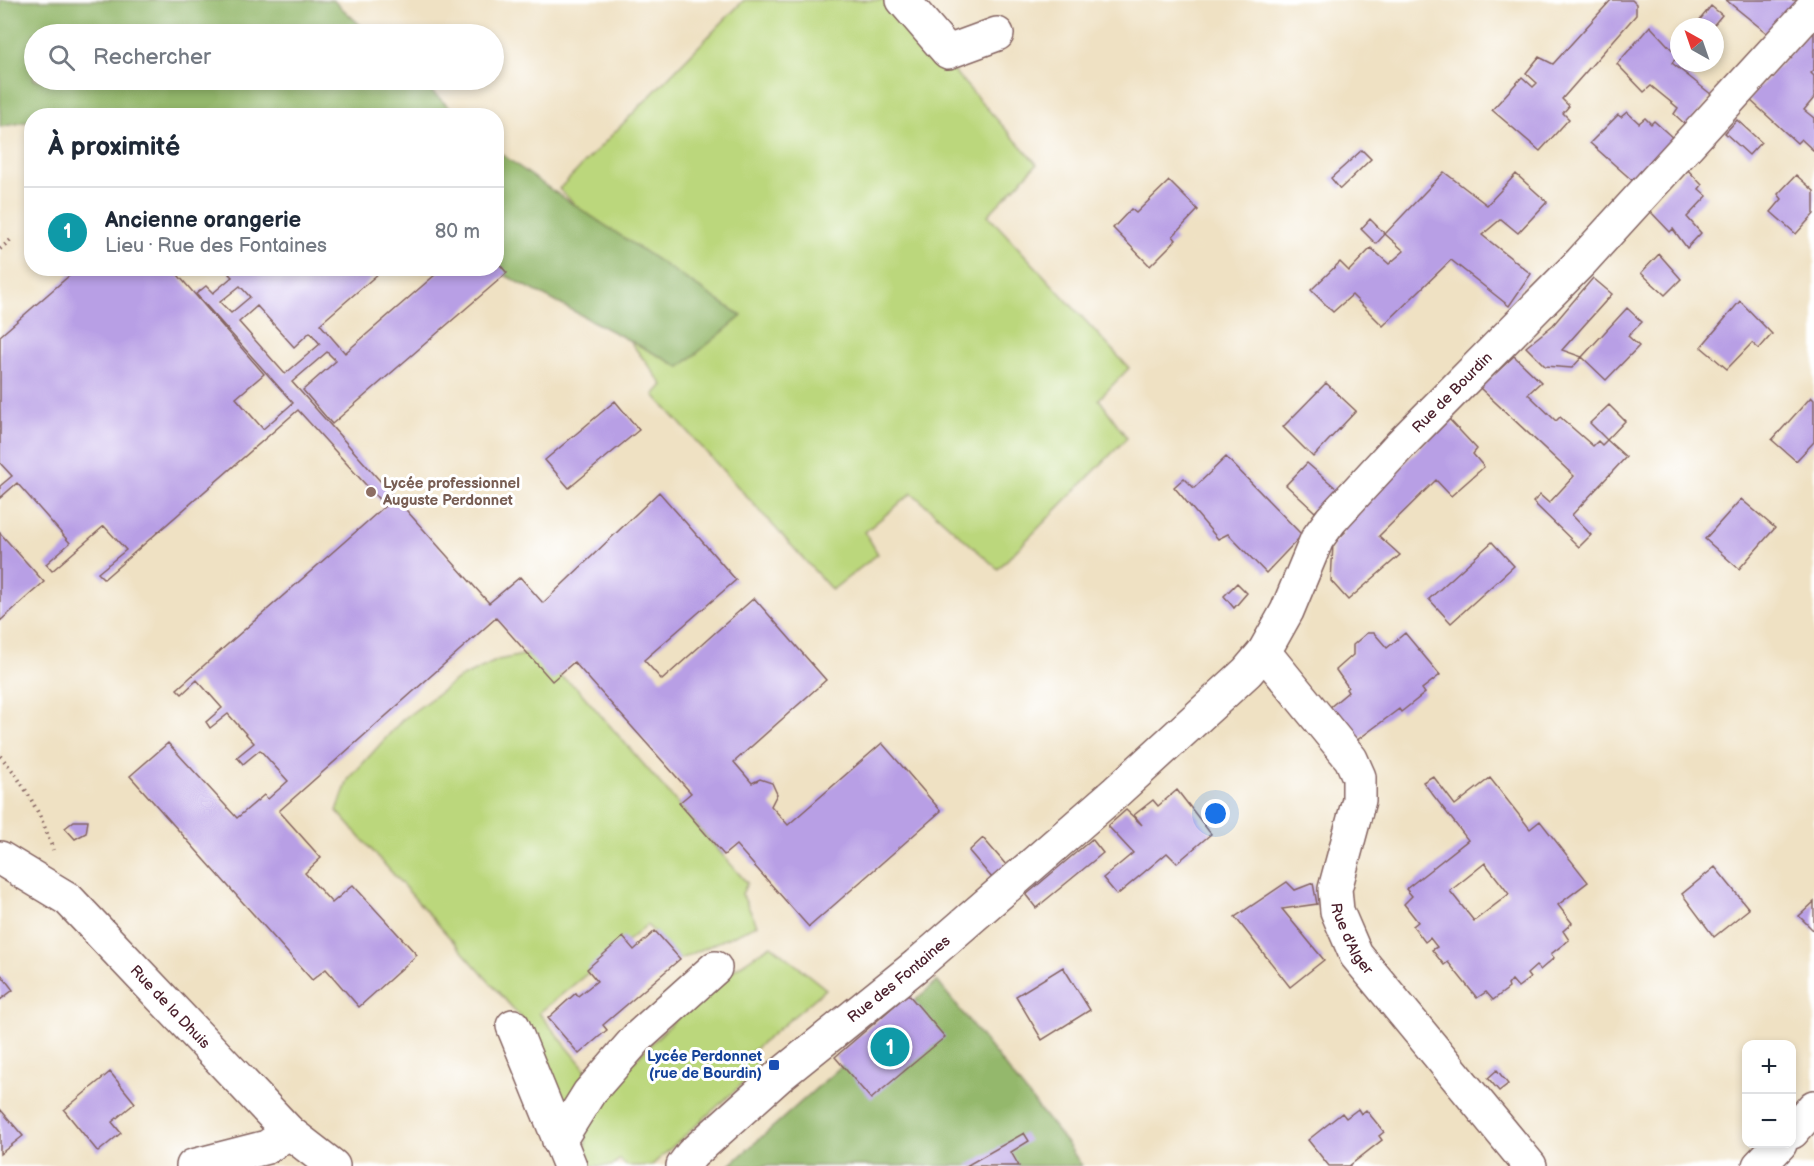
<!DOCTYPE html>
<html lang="fr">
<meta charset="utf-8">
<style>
body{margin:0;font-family:"Balsamiq Sans",sans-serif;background:#f6f6f7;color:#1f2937}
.controls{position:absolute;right:18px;bottom:18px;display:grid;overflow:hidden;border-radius:12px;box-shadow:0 3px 9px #0003}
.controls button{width:54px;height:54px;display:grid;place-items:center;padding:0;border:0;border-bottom:2px solid #e0e1e3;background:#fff;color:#1f2937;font:30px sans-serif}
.compass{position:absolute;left:1670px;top:18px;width:54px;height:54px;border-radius:50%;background:#fff;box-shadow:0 3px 9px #0003;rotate:320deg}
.you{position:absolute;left:1216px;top:814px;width:21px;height:21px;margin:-15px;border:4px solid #fff;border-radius:50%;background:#1a73e8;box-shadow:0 0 0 9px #1a73e833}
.badge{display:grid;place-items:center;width:39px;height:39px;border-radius:50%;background:#7c3aed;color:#fff;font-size:20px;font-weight:700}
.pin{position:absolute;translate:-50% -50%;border:3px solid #fff;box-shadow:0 2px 6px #0006}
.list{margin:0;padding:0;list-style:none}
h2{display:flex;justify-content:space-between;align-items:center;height:78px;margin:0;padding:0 24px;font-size:26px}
h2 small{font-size:20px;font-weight:400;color:#747a83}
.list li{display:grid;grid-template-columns:39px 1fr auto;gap:18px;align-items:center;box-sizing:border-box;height:90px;padding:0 24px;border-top:2px solid #e0e1e3}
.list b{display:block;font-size:22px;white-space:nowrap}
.list p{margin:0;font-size:20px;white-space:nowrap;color:#747a83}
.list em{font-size:20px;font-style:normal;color:#747a83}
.icon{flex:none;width:33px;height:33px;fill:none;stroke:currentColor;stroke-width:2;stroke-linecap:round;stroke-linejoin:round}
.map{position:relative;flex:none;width:1814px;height:1166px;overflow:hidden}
.search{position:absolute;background:#fff;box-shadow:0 3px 9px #0003;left:24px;top:24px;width:480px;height:66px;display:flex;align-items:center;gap:15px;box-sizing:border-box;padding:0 21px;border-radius:33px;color:#747a83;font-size:22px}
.panel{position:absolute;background:#fff;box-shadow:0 3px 9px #0003;left:24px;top:108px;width:480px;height:168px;border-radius:24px}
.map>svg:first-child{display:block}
.green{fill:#bbd77c;stroke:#827b54;stroke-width:1.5}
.forest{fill:#94b86c;stroke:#6f6c4c;stroke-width:1.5}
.building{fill:#b89fe5;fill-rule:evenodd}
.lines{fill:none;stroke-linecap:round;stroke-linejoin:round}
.minor-casing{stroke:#846360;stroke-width:36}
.path{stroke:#846360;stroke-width:4;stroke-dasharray:1.5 4.5;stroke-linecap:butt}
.minor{stroke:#fff;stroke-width:33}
.education-dot{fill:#8d6e63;stroke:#fff;stroke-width:2}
.transit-dot{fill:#1a4fb4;stroke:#fff;stroke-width:2}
.labels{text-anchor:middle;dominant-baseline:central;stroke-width:6;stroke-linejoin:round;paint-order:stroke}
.street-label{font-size:15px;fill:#4a1f2b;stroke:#fff}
.education-label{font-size:15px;font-weight:bold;fill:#785e54;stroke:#fff;text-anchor:start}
.transit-label{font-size:15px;font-weight:bold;fill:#164399;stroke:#fff;text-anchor:end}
</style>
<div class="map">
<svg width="1814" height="1166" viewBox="0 0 1814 1166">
<rect width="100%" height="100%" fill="#fff"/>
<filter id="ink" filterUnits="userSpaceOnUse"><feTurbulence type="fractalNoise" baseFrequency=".0167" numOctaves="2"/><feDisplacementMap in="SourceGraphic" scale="12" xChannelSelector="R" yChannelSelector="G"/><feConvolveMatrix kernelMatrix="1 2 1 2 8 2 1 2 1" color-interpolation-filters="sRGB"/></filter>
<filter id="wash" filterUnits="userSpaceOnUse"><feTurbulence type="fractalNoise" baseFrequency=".008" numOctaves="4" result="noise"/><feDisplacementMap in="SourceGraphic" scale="24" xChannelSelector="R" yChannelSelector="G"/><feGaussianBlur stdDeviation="1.35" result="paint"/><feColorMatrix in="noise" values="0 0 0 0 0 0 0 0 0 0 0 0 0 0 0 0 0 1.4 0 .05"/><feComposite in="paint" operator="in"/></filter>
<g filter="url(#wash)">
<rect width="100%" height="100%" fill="#efe1c3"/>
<path class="green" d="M744,0h146l147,164 -49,51 141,153 -30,31 28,39 -129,131 -86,-76 -47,39 13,22 -46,36 -178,-195 9,-10 -31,-41 40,-44 -113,-111z
M528,654l49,34 170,195 -5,11 15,31 -77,34 -33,-34 -108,88 48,58 -12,25 -10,4 -13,-6 -27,-72 -188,-211 11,-31 54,-60 56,-41 40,-19z
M771,945l55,44 -77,65 11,14 -109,98h-25l-6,-7 -8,7h-27l1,-33 8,-21 29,-40 86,-86z"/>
<path class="forest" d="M0,0h333l37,34h-336v46h385l39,35 -426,1 -1,5 -31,6z
M497,151l56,40 189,125 -62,51 -187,-98 3,-1z
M937,981l131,164 14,21h-353z"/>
<g id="blocks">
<path class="building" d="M1611,0h21l4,4v11l-74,84 7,7 -6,7 6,6 -29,32 -48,-41 30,-33 11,10 4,-4 -11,-10 13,-16 14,7z
M1726,0h72l-30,34z
M1711,6l11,9 -10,12h-18z
M1650,26l28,30 -6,7 40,32 -25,31 -13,-12 4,-6 -27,-22 -7,6 -27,-28z
M1810,31l4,2v37l-3,3 3,3v22l-10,12 10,8v33l-13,-12 -4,4 -48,-44z
M1627,112l12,11 6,-5 6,6 3,-3 20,18 -40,43 -44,-39 28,-28 3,2z
M1737,120l24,22 -12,13 -24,-22z
M1362,150l9,9 -31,30 -9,-11z
M1687,169l15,16 -3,4 8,7 -20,21 14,16 -14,15 -14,-19 -3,3 -21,-22z
M1444,172l43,33 29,-31 31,28 -29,31 -17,-14 -19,16 49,39 -22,32 -58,-46 -68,66 -31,-31 -19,17 -22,-22 29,-28 9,9 22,-23 18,16 15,-13 -19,-17 -9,10 -15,-15 9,-10 15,15z
M1796,175l18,16v23l-18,20 -25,-22 11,-13 -4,-5z
M1169,181l29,29 -25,26 3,4 -26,26 -37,-38 18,-19 5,4z
M1659,254l22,25 -16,16 -24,-22z
M496,260l11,13 -175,151 -29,-34 33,-29 -9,-9 -35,30 197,221 31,-26 23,26 116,-111 77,88 -92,80 18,20 92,-82 72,82 -92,82 18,21 8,-4 12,4 5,11 -6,12 17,19 94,-82 59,68 -132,116 -73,-82 -12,10 -45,-52 12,-10 -117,-131 -22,19 -56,-63 -217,193 42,47 -16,15 27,30 21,-18 64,70 -58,52 -33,-38 -14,11 -182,-204 38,-33 69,75 27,-23 4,4 20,-18 -28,-31 -17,14 -6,-7 17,-14 -26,-29 -18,14 -4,-6 16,-14 -25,-28 -15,14 -5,-5 208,-183 -87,-96 -194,169 -6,-6 28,-23 -22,-24 -52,45 -6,-7 24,-21 -53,-60 -17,15v-12l12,-10 -12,-13v-127l78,-68h94l92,106 -28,24 27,31 30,-26 -97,-109 10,-8 7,7 19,-16 -3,-3 6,-6h140l4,5 -59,51 25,29 98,-85h53zM240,286l10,11 -19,16 -11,-11zM257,306l37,41 16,-15 10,12 -35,30 -46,-52z
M1593,278l19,16 -50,56 20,7 -10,11 -27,-2 -19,-19 27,-22z
M1740,301l32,33 -13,15 -7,-6 -25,26 -26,-22z
M1627,308l15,14 -14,14 11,10 -33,34 -24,-23z
M1514,356l27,26 -13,12 28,27 4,-4 33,29 5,-5 4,4 5,-5 19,17 -54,58 19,20 -12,12 -46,-45 7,-7 9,8 25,-27 -94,-88z
M1326,383l30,28 -43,46 -30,-30z
M1811,397l3,3v42l-18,19 -24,-21z
M615,401l24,29 -70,58 -24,-28z
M1609,405l16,16 -18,19 -17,-17z
M1448,418l29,31 -4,5 11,13 -33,29 -15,-16 -57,56 21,19 -52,45 -17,-19 2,-37 12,-12 -3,-2z
M1226,457l76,78 -36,38 -38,-39 -10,5 -44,-52 10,-9 10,10z
M1307,463l30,26 -22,23 -29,-27z
M1741,499l34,29 -36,41 -34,-30z
M0,533l44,49 -44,39z
M1492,542l22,24 -63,57 -22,-24z
M1237,583l10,10 -13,15 -10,-12z
M1367,633h7l13,15 18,-15 35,42 -18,14 3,4 -24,19 -2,-3 -43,32 -27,-33 19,-16 -2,-3 2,-2 -12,-17 17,-15v-10z
M1433,776l22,29 35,-27 40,51 10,-8 48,61 -30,23 14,18 -9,8 6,9 -18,14 3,4 -14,12 -4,-4 -9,8 3,4 -12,9 -6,-7 -4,5 1,3 -16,12 -7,-8 -9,6 -29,-36 -4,3 -12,-15 5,-3 -7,-9 -5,4 -12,-16 5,-4 -14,-18 8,-8 -6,-7 62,-49 -45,-58zM1485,863l24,31 -35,27 -24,-30z
M1177,790l34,44 -34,29 -10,-10 -50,42 -14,-17 30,-25 -25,-27 18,-16 16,15 -8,-10 19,-15 5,6z
M74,821h14l-2,12 -11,6 -10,-11z
M983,838l24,28 -15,12 -23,-27z
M1092,839l11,14 -67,55 -10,-13z
M1715,867l34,42 -35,28 -32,-43z
M1287,882l8,8 18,-7 4,21 -35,5 42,51 -34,27 -55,-70z
M1814,902v29l-15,-15z
M655,931l25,28 -77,66 4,5 -28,24 -31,-36 28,-25 2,3 19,-15 -10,-12 36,-32 11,13z
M1063,967l27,43 -48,30 -26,-44z
M0,973l13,17 -13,10z
M908,994l37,43 -74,62 -36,-42z
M1497,1070l11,14 -9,7 -11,-13z
M110,1072l25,31 -23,19 9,11 -23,19 -34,-42z
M0,1109l23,27 -23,18z
M1358,1109l3,5 5,-4 18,22 -5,4 3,4 -33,26h-20l-21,-26 34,-27 4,5z
M1024,1133l5,8 -18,11 8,14h-53z"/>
</g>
</g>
<g filter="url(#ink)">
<use href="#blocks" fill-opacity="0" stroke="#846360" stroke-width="1.5"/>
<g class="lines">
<g class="minor-casing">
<g id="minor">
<path d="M903,0l45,52 49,-18"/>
<path id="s1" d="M1264,652l87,107 8,18v23l-24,89 2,22 6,14 13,30 174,211"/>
<path id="s2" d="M0,858l68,41 221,233 44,34"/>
<path d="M513,1026l57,140"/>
<path d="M1792,1132l22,-25"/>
<path d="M559,1141l30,-48 48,-55 78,-70"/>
<path d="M193,1166l74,-19 22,-15"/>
<path id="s3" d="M683,1166l9,-12 86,-77 139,-112 199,-173 131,-120 17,-20 23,-41 30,-72 14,-19 69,-75 181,-183 233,-255"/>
<path d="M1759,1166l21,-22"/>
</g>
</g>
<path class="path" d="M0,249l13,-11
M0,756c24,26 42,60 53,94"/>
<use href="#minor" class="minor"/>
</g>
</g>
<circle class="education-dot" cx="371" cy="492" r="6"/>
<rect class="transit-dot" x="768" y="1059" width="12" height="12" rx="3"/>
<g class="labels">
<g class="street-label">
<text stroke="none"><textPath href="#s3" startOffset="1101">Rue de Bourdin</textPath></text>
<text stroke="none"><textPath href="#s1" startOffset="326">Rue d'Alger</textPath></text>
<text stroke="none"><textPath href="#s3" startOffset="286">Rue des Fontaines</textPath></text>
<text stroke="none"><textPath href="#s2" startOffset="228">Rue de la Dhuis</textPath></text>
</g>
<g class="education-label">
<text x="383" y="483">Lycée professionnel<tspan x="383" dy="17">Auguste Perdonnet</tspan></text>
</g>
<g class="transit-label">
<text x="762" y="1056">Lycée Perdonnet<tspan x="762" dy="17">(rue de Bourdin)</tspan></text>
</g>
</g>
</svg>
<div class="controls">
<button>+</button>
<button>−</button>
</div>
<svg class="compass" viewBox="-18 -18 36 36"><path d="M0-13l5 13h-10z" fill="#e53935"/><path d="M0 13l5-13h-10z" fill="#747a83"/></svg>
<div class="you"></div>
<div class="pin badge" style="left:890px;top:1047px;background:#0f9aa8">1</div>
<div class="search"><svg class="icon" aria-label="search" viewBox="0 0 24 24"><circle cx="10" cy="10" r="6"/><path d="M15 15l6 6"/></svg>Rechercher</div>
<section class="panel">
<h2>À proximité<small></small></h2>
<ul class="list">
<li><span class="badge" style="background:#0f9aa8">1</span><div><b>Ancienne orangerie</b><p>Lieu · Rue des Fontaines</p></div><em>80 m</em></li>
</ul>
</section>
</div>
